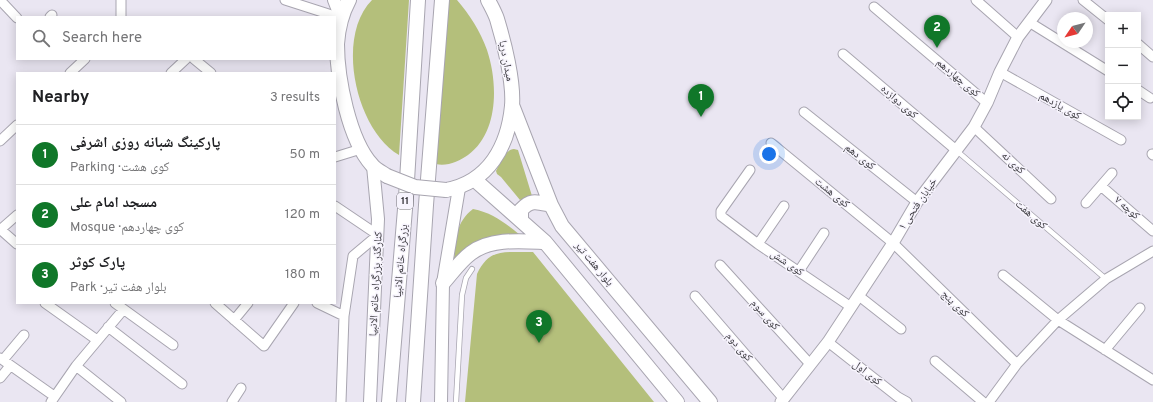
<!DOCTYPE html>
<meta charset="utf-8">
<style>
body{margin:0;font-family:Overpass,"Noto Naskh Arabic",sans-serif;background:#f2f2f2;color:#202124}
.controls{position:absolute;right:12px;top:12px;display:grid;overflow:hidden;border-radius:0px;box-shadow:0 2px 10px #0003}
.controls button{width:36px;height:36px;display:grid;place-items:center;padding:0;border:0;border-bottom:1px solid #e0e0e0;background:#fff;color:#202124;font:20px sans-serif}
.compass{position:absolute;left:1057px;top:12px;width:36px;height:36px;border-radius:50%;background:#fff;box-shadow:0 2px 10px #0003;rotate:235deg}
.you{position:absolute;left:769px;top:154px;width:14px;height:14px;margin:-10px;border:3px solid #fff;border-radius:50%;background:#1a73e8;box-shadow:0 0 0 6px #1a73e833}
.badge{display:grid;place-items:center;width:26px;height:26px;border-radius:50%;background:#107729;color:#fff;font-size:13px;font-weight:700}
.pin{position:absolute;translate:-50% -33px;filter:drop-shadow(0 1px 2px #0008)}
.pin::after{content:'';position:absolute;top:21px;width:14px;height:12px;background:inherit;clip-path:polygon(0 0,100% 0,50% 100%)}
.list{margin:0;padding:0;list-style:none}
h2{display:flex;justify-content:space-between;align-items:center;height:52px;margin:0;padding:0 16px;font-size:17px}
h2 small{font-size:13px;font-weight:400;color:#757577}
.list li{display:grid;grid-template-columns:26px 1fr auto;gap:12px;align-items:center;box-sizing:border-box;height:60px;padding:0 16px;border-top:1px solid #e0e0e0}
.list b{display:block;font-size:15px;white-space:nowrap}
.list p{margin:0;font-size:13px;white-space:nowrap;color:#757577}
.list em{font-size:13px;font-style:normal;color:#757577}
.icon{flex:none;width:22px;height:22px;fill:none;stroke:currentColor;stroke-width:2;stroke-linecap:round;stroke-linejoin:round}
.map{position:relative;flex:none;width:1153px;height:402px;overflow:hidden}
.search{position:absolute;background:#fff;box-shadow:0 2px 10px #0003;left:16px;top:16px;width:320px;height:44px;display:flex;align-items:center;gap:10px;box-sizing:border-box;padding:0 14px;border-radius:0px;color:#757577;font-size:15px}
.panel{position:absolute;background:#fff;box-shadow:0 2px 10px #0003;left:16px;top:72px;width:320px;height:232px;border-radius:0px}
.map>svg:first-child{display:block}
.green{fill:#b4bf7b}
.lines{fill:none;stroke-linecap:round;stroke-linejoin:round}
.service-casing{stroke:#a8a5b0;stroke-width:6}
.minor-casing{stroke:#a8a5b0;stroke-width:11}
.tertiary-casing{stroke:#a8a5b0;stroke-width:13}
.secondary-casing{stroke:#a8a5b0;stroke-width:14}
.primary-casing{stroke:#a8a5b0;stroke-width:16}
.trunk-casing{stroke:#a8a5b0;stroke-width:16}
.service{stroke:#fff;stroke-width:4.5}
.minor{stroke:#fff;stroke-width:9}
.tertiary{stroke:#fff;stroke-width:11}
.secondary{stroke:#fff;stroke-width:12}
.primary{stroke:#fff;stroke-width:14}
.trunk{stroke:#fff;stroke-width:14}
.primary-bridge-casing{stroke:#a8a5b0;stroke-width:16;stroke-linecap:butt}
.primary-bridge{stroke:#fff;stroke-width:14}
.labels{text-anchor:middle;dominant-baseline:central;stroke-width:3;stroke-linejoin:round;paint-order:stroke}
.shield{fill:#f7f4fd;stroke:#727077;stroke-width:1}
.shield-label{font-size:10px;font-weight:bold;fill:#39383d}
.street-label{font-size:11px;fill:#39383d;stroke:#f7f4fd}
</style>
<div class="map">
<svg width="1153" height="402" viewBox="0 0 1153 402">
<rect width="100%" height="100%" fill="#eae6f2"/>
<path class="green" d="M372,0h37l-10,155c-43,-25 -64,-118 -27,-155z
M448,0h9c13,15 23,31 30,50 11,33 12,82 -19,105 -8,6 -22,12 -32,9z
M514,149l4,1 14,46 -12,4 -19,-23 -4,-3 -1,-3c4,-8 8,-21 18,-22z
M473,209c20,4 32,14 47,26l-65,26 -1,-3c3,-20 1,-35 19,-49z
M533,252l121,150h-189l12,-128c13,-28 30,-21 56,-22z"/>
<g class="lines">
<g class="service-casing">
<path id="service" d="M957,151l149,128
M456,402l6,-107 4,-17 6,-9"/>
</g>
<g class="minor-casing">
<path id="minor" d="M0,0l17,18
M285,0l56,18
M976,0l42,37
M1083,0l25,20
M874,7l113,96
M50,17l2,-2
M121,17v-17
M1029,22l79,49
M1138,44l15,13
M843,54l113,96
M194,59l17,14
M1000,72l121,68
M70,73l15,-14
M171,73l15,-14
M1138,90l12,8
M804,112l113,90
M974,127l77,72
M0,141l17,-16
M771,143l122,100 124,121
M1152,154l1,1
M335,157l26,-8
M750,170l-29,41v5l37,28 93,63
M1101,186l52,45
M1086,203l26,-30
M335,206l43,29 -25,21 -9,60 -3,86
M0,230l17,-15
M1,230l16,14
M758,244l26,-38
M720,265l90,99
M799,271l25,-38
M1003,275l55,45 95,60
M695,296l88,102
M859,296l42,33
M45,303l52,37
M115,303l58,42
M215,303l49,43 30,-43
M317,303l27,13
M234,320l14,-17
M108,327l74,57
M828,342l70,55 9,5
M1105,350l35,-42
M0,358l54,38
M3,360l21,-25
M935,361l48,41
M76,366l45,36
M0,378l10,-12
M51,402l25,-36 47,-56
M232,402l9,-14
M989,402l28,-38 41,-44 48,-41 47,-28"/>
</g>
<g class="tertiary-casing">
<path id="tertiary" d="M781,402l47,-60 65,-99 24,-41 57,-75 13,-24 13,-31 18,-35 28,-37"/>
</g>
<g class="secondary-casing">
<path id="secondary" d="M334,0l7,18
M370,402l8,-183 -5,-53
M441,402l2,-119 16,-95"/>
</g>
<g class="primary-casing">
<path id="primary" d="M349,0c-7,13 -11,29 -12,44 0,34 12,96 35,121 4,5 11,8 15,11
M512,105l39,100 11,21 148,176
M475,180l70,62 132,160
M446,190c43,-8 62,-44 66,-84 2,-24 -8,-64 -15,-87 -2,-6 -6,-13 -9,-19
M521,220v-10c10,-11 16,-8 30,-5
M443,283c9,-10 17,-22 28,-30 20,-15 50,-12 74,-11"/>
</g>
<g class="trunk-casing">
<path id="trunk" d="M389,402l17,-205 12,-197
M413,402l13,-197 16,-205"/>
</g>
<use href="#service" class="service"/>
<use href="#minor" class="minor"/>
<use href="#tertiary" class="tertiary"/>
<use href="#secondary" class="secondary"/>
<use href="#primary" class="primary"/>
<use href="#trunk" class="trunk"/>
<g class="primary-bridge-casing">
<path id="primary-bridge" d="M387,176l28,11 31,3"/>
</g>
<use href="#primary-bridge" class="primary-bridge"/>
</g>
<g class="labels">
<rect class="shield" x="397" y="193" width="16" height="16" rx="3"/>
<g class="shield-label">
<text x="405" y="201">11</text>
</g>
<g class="street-label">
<text transform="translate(506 61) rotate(79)">میدان دریا</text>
<text transform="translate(958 78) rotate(40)">کوی چهاردهم</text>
<text transform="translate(899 102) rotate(41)">کوی دوازده</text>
<text transform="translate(1060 106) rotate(29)">کوی یازدهم</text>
<text transform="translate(860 157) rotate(38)">کوی دهم</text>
<text transform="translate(1013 163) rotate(43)">کوی نه</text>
<text transform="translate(832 193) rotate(39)">کوی هشت</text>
<text transform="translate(918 204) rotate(-56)">خیابان فتحی ۱</text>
<text transform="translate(1127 208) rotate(41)">کوچه ۷</text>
<text transform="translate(1031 215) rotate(41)">کوی هفت</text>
<text transform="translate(401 261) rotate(-85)">بزرگراه خاتم الانبیا</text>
<text transform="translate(787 263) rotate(34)">کوی شش</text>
<text transform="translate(594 264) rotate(50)">بلوار هفت تیر</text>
<text transform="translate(376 284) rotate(-87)">کنارگذر بزرگراه خاتم الانبیا</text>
<text transform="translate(955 304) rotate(44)">کوی پنج</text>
<text transform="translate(765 315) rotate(48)">کوی سوم</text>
<text transform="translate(739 347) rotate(49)">کوی دوم</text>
<text transform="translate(867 373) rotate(38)">کوی اول</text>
</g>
</g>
</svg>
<div class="controls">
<button>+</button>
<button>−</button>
<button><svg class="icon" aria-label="locate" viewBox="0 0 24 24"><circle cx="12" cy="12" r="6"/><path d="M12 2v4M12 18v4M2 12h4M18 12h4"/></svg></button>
</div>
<svg class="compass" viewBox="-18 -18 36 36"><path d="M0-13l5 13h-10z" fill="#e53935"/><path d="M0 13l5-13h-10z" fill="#757577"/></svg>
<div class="you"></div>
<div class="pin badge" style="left:701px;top:117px">1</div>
<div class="pin badge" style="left:937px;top:48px">2</div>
<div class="pin badge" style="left:539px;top:343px">3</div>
<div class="search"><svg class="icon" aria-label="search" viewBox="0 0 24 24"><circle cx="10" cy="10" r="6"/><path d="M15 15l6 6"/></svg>Search here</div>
<section class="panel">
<h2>Nearby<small>3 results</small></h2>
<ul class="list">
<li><span class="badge">1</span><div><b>پارکینگ شبانه روزی اشرفی</b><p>Parking · کوی هشت</p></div><em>50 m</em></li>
<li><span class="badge">2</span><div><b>مسجد امام علی</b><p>Mosque · کوی چهاردهم</p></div><em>120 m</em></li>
<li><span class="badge">3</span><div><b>پارک کوثر</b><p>Park · بلوار هفت تیر</p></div><em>180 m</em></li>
</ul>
</section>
</div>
